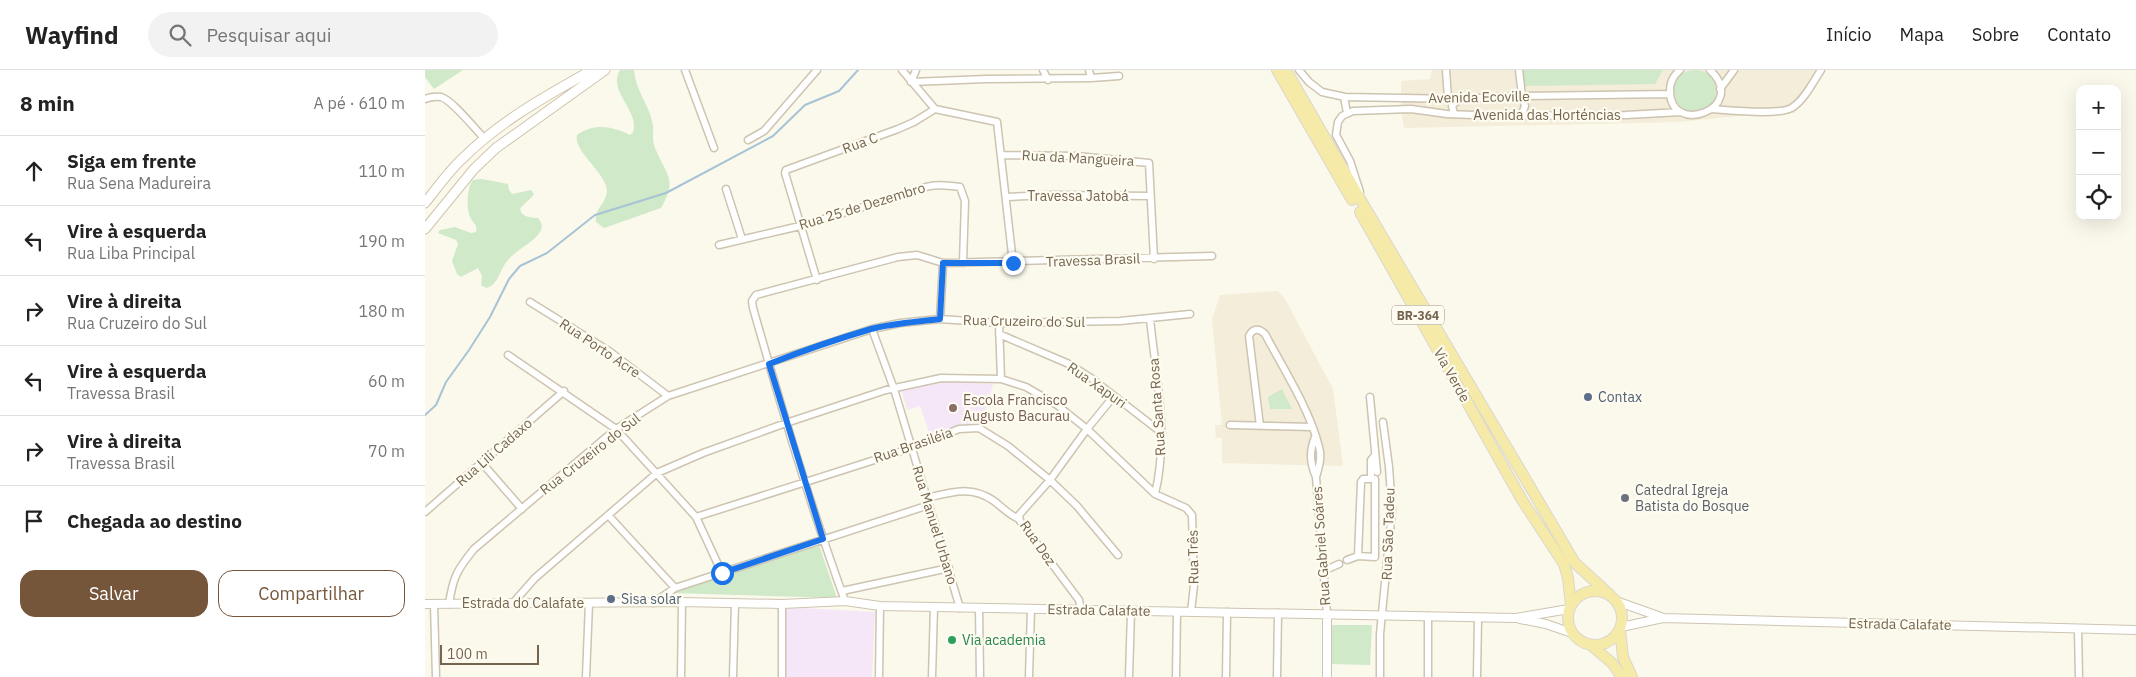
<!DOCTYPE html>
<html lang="pt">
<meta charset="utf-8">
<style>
body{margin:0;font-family:"IBM Plex Sans",sans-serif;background:#f2f2f2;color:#222}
.controls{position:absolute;right:15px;top:15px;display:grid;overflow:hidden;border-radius:10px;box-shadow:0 5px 20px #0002}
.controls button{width:45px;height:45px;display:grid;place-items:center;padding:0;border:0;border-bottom:1px solid #e0e0e0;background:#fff;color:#222;font:25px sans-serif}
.scale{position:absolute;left:15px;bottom:12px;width:99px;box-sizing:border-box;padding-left:5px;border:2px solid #75654f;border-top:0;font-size:14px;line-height:18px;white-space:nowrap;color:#75654f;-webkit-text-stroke:4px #fefcf1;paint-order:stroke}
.stop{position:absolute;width:15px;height:15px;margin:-11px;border:4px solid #1a73e8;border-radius:50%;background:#fff}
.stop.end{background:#1a73e8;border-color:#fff;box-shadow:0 1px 5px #0008}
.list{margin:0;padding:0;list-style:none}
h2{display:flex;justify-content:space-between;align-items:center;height:65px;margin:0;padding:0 20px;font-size:21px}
h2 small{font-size:16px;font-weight:400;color:#767676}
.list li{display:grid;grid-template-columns:32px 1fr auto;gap:15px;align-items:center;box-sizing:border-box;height:70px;padding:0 20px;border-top:1px solid #e0e0e0}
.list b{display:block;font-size:19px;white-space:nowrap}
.list p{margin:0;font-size:16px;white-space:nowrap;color:#767676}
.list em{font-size:16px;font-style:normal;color:#767676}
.actions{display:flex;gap:10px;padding:15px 20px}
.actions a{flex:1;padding:11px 0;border:1px solid #76563b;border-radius:15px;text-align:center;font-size:18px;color:#76563b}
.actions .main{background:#76563b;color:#fff}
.icon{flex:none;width:28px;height:28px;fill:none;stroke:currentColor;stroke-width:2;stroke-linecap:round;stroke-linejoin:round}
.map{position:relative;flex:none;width:1711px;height:607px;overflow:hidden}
header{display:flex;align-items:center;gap:30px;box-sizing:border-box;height:70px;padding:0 25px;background:#fff;border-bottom:1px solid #e0e0e0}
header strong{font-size:24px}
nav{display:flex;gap:28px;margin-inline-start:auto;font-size:18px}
.search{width:350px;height:45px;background:#f2f2f2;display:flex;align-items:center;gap:12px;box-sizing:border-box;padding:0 18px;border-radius:28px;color:#767676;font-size:19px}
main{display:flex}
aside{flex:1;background:#fff}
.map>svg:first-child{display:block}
.residential{fill:#f3edd9}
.education{fill:#f6e7f8}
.green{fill:#cfe9c9}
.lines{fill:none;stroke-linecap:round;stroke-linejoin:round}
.stream{stroke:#a7c3d5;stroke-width:2}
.minor-casing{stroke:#cdc4b1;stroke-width:9}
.tertiary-casing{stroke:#cdc4b1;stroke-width:10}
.secondary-casing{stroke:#d0c5ae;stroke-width:11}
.primary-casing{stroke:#dbd7d1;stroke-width:12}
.minor{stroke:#fff;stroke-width:6}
.tertiary{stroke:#fff;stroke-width:8}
.secondary{stroke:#fff;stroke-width:9}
.primary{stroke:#f5eaa8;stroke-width:10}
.route{stroke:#1a73e8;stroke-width:6}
.service-dot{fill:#5c6f8a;stroke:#fefcf1;stroke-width:2}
.education-dot{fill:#8d6e63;stroke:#fefcf1;stroke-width:2}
.worship-dot{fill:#6b7280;stroke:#fefcf1;stroke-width:2}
.leisure-dot{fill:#2e9e5b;stroke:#fefcf1;stroke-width:2}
.labels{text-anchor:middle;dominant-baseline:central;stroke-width:4.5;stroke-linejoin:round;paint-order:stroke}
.shield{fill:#fefcf1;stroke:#9e9280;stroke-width:1}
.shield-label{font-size:12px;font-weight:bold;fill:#75654f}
.street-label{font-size:14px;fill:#75654f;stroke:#fefcf1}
.service-label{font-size:14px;fill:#4e5e75;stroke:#fefcf1;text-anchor:start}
.education-label{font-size:14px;fill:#785e54;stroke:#fefcf1;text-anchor:start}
.worship-label{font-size:14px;fill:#5b616d;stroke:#fefcf1;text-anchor:start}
.leisure-label{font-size:14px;fill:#27864d;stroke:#fefcf1;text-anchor:start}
</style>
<header>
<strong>Wayfind</strong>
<div class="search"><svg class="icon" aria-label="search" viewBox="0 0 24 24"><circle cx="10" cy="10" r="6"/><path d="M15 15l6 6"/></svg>Pesquisar aqui</div>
<nav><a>Início</a><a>Mapa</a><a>Sobre</a><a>Contato</a></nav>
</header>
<main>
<aside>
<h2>8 min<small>A pé · 610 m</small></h2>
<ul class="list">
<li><svg class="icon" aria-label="ahead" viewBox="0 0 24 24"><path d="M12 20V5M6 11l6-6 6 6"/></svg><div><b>Siga em frente</b><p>Rua Sena Madureira</p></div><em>110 m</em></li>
<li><svg class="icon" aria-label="left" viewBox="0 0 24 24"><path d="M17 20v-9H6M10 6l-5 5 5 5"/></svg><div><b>Vire à esquerda</b><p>Rua Liba Principal</p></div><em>190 m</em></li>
<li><svg class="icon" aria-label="right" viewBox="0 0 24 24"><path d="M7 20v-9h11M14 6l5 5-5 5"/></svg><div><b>Vire à direita</b><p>Rua Cruzeiro do Sul</p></div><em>180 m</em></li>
<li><svg class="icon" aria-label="left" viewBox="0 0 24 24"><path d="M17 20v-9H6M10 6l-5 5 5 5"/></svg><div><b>Vire à esquerda</b><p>Travessa Brasil</p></div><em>60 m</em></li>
<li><svg class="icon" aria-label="right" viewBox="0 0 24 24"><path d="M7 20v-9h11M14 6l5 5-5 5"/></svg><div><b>Vire à direita</b><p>Travessa Brasil</p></div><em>70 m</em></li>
<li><svg class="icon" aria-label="arrive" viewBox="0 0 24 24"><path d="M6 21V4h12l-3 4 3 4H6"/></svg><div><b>Chegada ao destino</b></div></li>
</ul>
<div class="actions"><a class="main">Salvar</a><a>Compartilhar</a></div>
</aside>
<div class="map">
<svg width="1711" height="607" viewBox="0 0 1711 607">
<rect width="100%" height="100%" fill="#fbf9eb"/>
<path class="residential" d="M1007,0h390l-27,43 -57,3 -59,6 -275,6 -3,-19v-28l29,-2z
M853,221l7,8 48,90 10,77 -121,-3v-25h-6l-1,-13h7l-10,-106 8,-24z"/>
<path class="education" d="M520,311l48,3 -10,36 -53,15 -10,-29 -13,4 -6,-21z
M359,537l91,5 -3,65h-87z"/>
<path class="green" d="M1249 21a21 21 0 1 1 42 0a21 21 0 1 1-42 0Z
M0,0h38l-29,19 -9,-12z
M195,0h14c1,19 14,33 18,51 3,9 -1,18 3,27 11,27 23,31 6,60l-57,20 -8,-6c-3,-15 15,-21 10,-36 -5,-17 -33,-36 -29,-51 17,-12 35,-9 53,0l3,-3c7,-22 -26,-40 -13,-62z
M1096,0h142l-8,14 -132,2z
M57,109l26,5 1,6 3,4 19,-4 3,4c-4,6 -10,9 -14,15 2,9 10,8 18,9 4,4 5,9 2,14 -6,10 -24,18 -32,28 -7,7 -9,21 -17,26 -4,3 -6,2 -10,-1l1,-9 -4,-8 -17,9 -4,-3 -5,-13 6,-17 -2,-4 -18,-7 2,-3 15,-3 16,6 5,-1c2,-8 -3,-8 -6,-15 -4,-9 -3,-30 3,-37z
M857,319l10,20h-22l-2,-12z
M393,472l19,56 -166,-5 7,-5z
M907,555h40l-2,40 -39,-1z"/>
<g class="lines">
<path class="stream" d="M0,345l11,-10 10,-23 23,-32 21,-33 19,-38 11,-13 27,-13 48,-38 71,-22 107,-57 32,-31 34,-14 19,-21"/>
<g class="minor-casing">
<path id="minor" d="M260,0l29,78
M477,0l33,39
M491,0l-5,12 75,-3 105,-1 28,-2
M618,0l5,10
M664,0l2,8
M874,0l10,12 13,10 23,5 114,2 63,-3 148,-2
M1021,0l2,29
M1094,0l3,26 3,10 -4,10
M1255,0c-6,5 -10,12 -10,20 -1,48 80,18 40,-20
M1295,19l14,-19
M919,27l3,16
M0,29c5,-2 10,-3 16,-2 11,3 34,32 43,41
M510,39l62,13 16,141
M1287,39c16,1 70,7 81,-2 12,-8 20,-25 28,-37
M1029,44l-2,-8 7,-7
M323,70l16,-9 53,-61
M577,85l74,1 73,7 5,96
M301,119l16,50
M935,122l-10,-31 -14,-26 2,-13 4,-6 11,-5 58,-2 36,5 53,2 126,-1 55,-3
M581,127l47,-2 97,1
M294,175l81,-19 109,-33c20,-9 30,-9 51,-6l5,14 -2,62
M392,210l-32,-107 1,-3 112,-41 16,-7 21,-13
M105,232l79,49 59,45
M515,249l3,-56
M725,249c6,57 19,118 5,175
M574,253l2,56
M447,259l22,60 66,219
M574,264l70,30 22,14 71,55
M83,285l108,74 80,88 26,56
M945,327l7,75
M805,355l82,2
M835,356l-11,-90c4,-8 10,-8 16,-2 18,34 45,76 54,113 3,10 0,20 -3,30
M890,367c-6,15 -5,26 1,40l11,137
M57,393l40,46
M946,408v-18l4,-5
M502,428c24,-6 45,-13 67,3 8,6 15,14 25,18
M0,442l139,-121
M183,445l67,73
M271,447l216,-69 47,-19 20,-1 29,18 42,34 27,26 41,49
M922,490l11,-4 17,1v-78h-12l-2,3 -3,74
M898,501l16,-7
M417,521l107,-23
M420,531c-35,-96 -64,-195 -92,-293l-1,-7 4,-6 142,-38 19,-2 26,8 269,-7
M88,533l22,-25 122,-105 46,-20 83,-30 100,-33 55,-12 60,1 25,8 31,18 30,24 68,65 31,14 6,7 2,70 -3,27
M228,533l22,-15 254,-83
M9,534l2,73
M24,534c4,-27 8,-34 25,-55l142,-120 52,-33 204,-67 28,-6 40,-4 59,4 121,-2 70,-7
M357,534v73
M554,538l1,69
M656,540l-2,-10 -59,-79 -1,-6 31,-35 37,-51 27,-33
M1653,560l1,47
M161,607l3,-74
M256,607l1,-75
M308,607l2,-74
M454,607l1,-71
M507,607l2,-70
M604,607l2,-68
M704,607l2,-66
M751,607l1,-65
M801,607l1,-65
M852,607l1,-64
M955,607v-43l12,-124 -3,-43 -6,-45
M1003,607v-61
M1052,607l1,-60"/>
</g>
<g class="tertiary-casing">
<path id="tertiary" d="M1191,531l45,16
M0,534l257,-2 100,2 63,-3 35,5 636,12 53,-9
M902,544v63
M1095,549l26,5 26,9
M1196,557l42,-9 473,12"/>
</g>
<g class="secondary-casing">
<path id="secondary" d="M0,133c12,-15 23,-31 37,-44 38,-38 84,-63 130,-89
M0,159l49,-60 22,-21 109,-78"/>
</g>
<g class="primary-casing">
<path id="primary" d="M852,0l75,130
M861,0l80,139 209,354 35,32
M935,142l162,288 42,64 4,14 3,27
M1143 548a27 27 0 1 1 54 0a27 27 0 1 1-54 0Z
M1195,560l3,27 9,20
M1167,576l20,17 10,14"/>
</g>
<use href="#minor" class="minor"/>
<use href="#tertiary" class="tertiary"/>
<use href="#secondary" class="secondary"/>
<use href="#primary" class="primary"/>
</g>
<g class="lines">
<path class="route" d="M297,503l101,-34 -54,-175c33,-13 68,-25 102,-35 23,-6 46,-7 69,-10l3,-56h70"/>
</g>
<g class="service-dot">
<circle cx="1163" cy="327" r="5"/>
<circle cx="186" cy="529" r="5"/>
</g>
<circle class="education-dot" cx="528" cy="338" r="5"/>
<circle class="worship-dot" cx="1200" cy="428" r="5"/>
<circle class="leisure-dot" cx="527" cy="570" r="5"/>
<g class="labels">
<rect class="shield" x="967" y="235.5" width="52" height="19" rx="4"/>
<g class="shield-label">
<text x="993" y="245">BR-364</text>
</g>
<g class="street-label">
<text transform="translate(1054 27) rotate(-1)">Avenida Ecoville</text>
<text x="1122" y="45">Avenida das Horténcias</text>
<text transform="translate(435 73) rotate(-20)">Rua C</text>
<text transform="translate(653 88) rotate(3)">Rua da Mangueira</text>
<text x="653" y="126">Travessa Jatobá</text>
<text transform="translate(437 136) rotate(-17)">Rua 25 de Dezembro</text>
<text transform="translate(668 190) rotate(-2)">Travessa Brasil</text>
<text transform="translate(599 251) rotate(1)">Rua Cruzeiro do Sul</text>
<text transform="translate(175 278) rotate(34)">Rua Porto Acre</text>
<text transform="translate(1027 305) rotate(61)">Via Verde</text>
<text transform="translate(672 315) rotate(35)">Rua Xapuri</text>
<text transform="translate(732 337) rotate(-94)">Rua Santa Rosa</text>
<text transform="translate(488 375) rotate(-19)">Rua Brasiléia</text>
<text transform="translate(69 382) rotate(-41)">Rua Lili Cadaxo</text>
<text transform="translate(165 384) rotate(-38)">Rua Cruzeiro do Sul</text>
<text transform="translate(510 455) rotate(73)">Rua Manuel Urbano</text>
<text transform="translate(963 464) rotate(-88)">Rua São Tadeu</text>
<text transform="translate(613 473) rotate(55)">Rua Dez</text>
<text transform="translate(896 476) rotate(-94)">Rua Gabriel Soáres</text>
<text transform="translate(768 487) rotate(-91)">Rua Três</text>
<text x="98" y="533">Estrada do Calafate</text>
<text transform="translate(674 540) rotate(1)">Estrada Calafate</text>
<text transform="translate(1475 554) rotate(1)">Estrada Calafate</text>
</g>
<g class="service-label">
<text x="1173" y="327">Contax</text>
<text x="196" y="529">Sisa solar</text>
</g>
<g class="education-label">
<text x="538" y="330">Escola Francisco<tspan x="538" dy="16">Augusto Bacurau</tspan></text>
</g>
<g class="worship-label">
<text x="1210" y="420">Catedral Igreja<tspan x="1210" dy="16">Batista do Bosque</tspan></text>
</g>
<g class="leisure-label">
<text x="537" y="570">Via academia</text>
</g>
</g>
</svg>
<div class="controls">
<button>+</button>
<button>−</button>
<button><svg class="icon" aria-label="locate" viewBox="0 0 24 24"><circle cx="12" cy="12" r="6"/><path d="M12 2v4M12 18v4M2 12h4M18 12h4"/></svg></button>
</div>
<div class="scale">100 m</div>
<div class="stop" style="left:297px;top:503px"></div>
<div class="stop end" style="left:588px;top:193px"></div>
</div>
</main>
